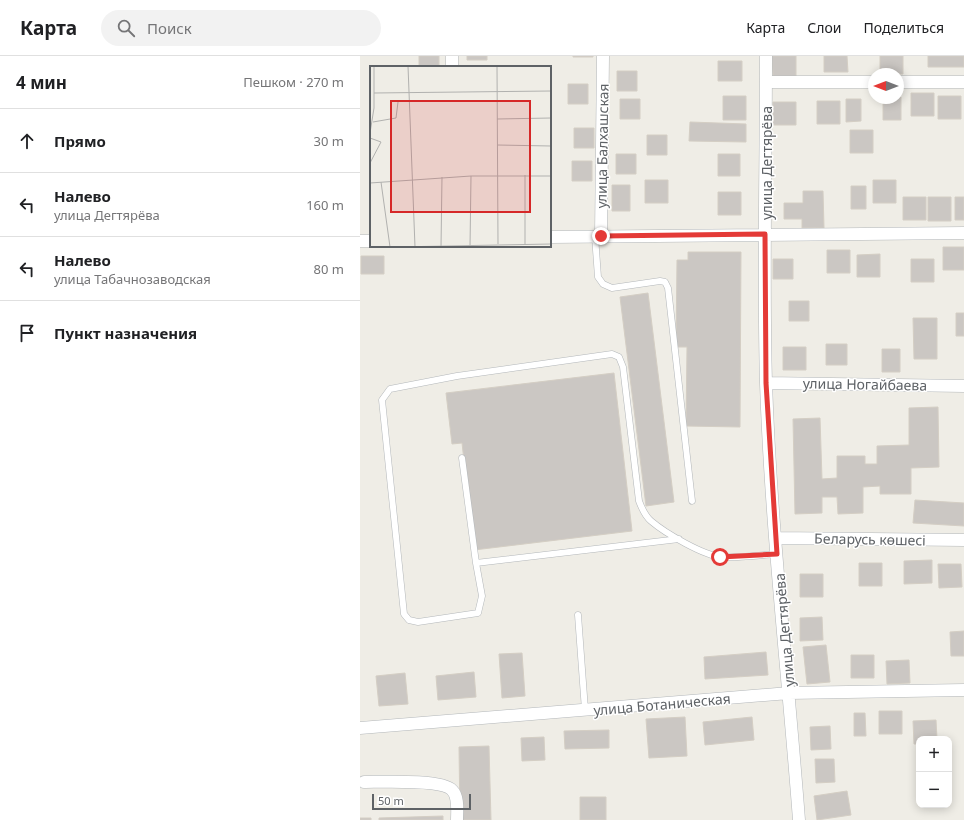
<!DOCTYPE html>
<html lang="ru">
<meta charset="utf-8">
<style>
body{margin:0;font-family:"Noto Sans",sans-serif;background:#f2f2f2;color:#202124}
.controls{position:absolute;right:12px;bottom:12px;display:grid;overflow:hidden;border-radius:8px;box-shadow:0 2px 10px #0003}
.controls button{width:36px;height:36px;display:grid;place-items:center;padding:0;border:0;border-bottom:1px solid #e0e0e0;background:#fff;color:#202124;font:20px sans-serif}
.compass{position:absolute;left:508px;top:12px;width:36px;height:36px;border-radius:50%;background:#fff;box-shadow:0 2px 10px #0003;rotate:270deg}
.scale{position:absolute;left:12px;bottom:10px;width:99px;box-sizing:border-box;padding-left:4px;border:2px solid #5e6266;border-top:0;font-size:11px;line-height:14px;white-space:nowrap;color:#5e6266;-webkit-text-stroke:3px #fff;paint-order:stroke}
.stop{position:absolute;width:12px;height:12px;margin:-9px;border:3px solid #e43a37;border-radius:50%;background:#fff}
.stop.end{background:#e43a37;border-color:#fff;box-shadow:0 1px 4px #0008}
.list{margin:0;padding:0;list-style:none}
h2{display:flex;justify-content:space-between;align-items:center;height:52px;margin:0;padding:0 16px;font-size:17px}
h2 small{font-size:13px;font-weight:400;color:#757577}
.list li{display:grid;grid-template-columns:26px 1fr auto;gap:12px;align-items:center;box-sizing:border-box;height:64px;padding:0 16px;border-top:1px solid #e0e0e0}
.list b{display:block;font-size:15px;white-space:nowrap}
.list p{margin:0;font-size:13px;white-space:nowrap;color:#757577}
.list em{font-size:13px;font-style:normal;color:#757577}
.icon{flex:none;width:22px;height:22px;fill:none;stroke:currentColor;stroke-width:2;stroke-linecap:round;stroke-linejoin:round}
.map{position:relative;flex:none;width:604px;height:764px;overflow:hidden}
header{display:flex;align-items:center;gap:24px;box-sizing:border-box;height:56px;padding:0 20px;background:#fff;border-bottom:1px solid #e0e0e0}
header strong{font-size:19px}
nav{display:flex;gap:22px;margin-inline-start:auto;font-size:14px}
.search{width:280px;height:36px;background:#f2f2f2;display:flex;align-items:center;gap:10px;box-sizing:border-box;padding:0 14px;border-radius:22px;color:#757577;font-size:15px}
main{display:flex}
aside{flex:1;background:#fff}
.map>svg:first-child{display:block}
.building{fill:#cbc7c3;stroke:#d4cec4}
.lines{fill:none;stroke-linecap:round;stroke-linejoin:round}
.lane-casing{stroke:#b3b7ba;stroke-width:7}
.street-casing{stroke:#b3b7ba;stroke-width:13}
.lane{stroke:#fff;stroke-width:6}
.street{stroke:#fff;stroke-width:12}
.route{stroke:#e43a37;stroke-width:5}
.labels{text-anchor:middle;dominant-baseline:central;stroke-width:3;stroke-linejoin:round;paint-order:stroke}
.street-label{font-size:14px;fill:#5e6266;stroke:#fff}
.inset-road{fill:none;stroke:#b1b1af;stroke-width:1}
.view{fill:#d62828;fill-opacity:0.15;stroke:#d62828;stroke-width:2}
.inset-edge{fill:none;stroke:#5e6266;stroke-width:2}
</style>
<header>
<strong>Карта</strong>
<div class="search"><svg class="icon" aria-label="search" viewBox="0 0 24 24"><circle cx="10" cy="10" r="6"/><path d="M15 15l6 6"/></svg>Поиск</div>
<nav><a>Карта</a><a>Слои</a><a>Поделиться</a></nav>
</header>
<main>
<aside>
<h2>4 мин<small>Пешком · 270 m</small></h2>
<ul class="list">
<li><svg class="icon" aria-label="ahead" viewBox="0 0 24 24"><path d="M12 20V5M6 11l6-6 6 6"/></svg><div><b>Прямо</b></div><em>30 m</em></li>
<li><svg class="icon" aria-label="left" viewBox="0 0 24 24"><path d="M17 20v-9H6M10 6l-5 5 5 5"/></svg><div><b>Налево</b><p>улица Дегтярёва</p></div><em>160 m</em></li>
<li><svg class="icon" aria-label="left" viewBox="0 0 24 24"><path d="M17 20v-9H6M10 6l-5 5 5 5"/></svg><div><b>Налево</b><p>улица Табачнозаводская</p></div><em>80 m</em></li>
<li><svg class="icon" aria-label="arrive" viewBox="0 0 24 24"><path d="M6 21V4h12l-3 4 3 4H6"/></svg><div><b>Пункт назначения</b></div></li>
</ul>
</aside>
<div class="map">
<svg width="604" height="764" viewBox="0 0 604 764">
<rect width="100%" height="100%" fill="#efede6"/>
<path class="building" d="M59,0h20v11h-20z
M107,0h20v4h-20z
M213,0h20v1h-20z
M412,0h24v20h-23z
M464,0h23l1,16h-24z
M520,0h23v18h-23z
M568,0h36v11h-36z
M358,5h24v20h-24z
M257,15h20v20h-20z
M208,28h20v20h-20z
M551,37h23v23h-23z
M363,40h23v24h-23z
M578,40h23v23h-23z
M538,41h3v23h-18v-22h15z
M260,43h20v20h-20z
M486,43h15v22l-15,1z
M457,45h23v23h-23z
M413,46h23v23h-23z
M330,66l56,2v18l-57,-1z
M214,72h20v20h-20z
M490,74h23v23h-23z
M287,79h20v20h-20z
M256,98h20v20h-20z
M358,98h22v22h-22z
M212,105h20v20h-20z
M285,124h23v23h-23z
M513,124h23v23h-23z
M252,129h18v26h-18z
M491,130h15v23h-15z
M443,135h20l1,37h-22v-9h-18v-16h19z
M358,136h23v23h-23z
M543,141h23v23h-23z
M568,141h23v24h-23z
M595,141h9v23h-9z
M583,191h21v23h-21z
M467,194h23v23h-23z
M328,196h53l-1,175 -54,-1 1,-79h-11l1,-87h11z
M520,198v23h-23v-22z
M1,200h23v18h-23z
M413,203h20v20h-20z
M551,203h23v23h-23z
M288,237l26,209 -28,4 -26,-209z
M429,245h20v20h-20z
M596,257h8v23h-8z
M553,262h24v41h-23z
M466,288h21v21h-21z
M423,291h23v23h-23z
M522,293h18v23h-18z
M254,317l18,158 -158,19 -12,-107 -10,1 -6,-51z
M578,351l1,60 -28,1v26h-31v-8l-17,1v26l-25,1 -1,-17h-15v16l-27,1 -2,-95 27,-1 2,61 15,-1v-22h28v8h12v-18l32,-1v-37z
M555,444l49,3v23l-51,-3z
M572,504v23l-28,1v-23z
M499,507h23v23h-23z
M578,508h23l1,23 -23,1z
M440,518h23v23h-23z
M462,561l1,23 -23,1v-23z
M604,575v25h-13l-1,-24z
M466,589l4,37 -23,2 -4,-37z
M406,596l2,23 -63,4 -1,-22z
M162,597l3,43 -23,2 -3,-44z
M491,599h23v23h-23z
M549,604l1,23 -23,1 -1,-23z
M114,616l2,25 -38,3 -2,-24z
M45,617l3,31 -29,2 -3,-30z
M519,655h23v23h-23z
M494,657h11l1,23h-12z
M325,661l2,39 -38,2 -3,-39z
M392,661l2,23 -49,5 -2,-23z
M576,664l1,19h-18v5h-5l-1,-23z
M470,670l1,23 -20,1 -1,-23z
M249,674v18l-44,1 -1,-18z
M184,681l1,23 -23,1 -1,-23z
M129,690l2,74h-31l-1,-73z
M455,703h19l1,23 -19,1z
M487,735l4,24 -34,5 -3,-24z
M220,741h26v23h-26z
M83,760v4h-64v-2z
M0,762h11v2h-11z"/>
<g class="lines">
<g class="lane-casing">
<path id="lane" d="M235,180l3,41 5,7 9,4 48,-7 5,1 3,6 24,213
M102,402l14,105 6,33 -4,17 -60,9 -9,-2 -5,-6 -22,-214 8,-11 67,-13 155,-22 7,3 4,10 16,134c3,8 6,15 12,20 14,12 53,35 71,36 18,1 37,-2 55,-3
M116,507l203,-24
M218,559l7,95"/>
</g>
<g class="street-casing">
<path id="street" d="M92,0v11
M406,0c0,109 -3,218 0,327 5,146 22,291 33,437
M406,26h108
M538,26h66
M241,180l2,-180
M190,181l414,-4
M0,185h11
M406,327l198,3
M415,482l189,2
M0,672l429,-35 175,-3
M4,726c17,0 78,-3 88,8 7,7 5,21 5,30"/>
</g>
<use href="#lane" class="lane"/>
<use href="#street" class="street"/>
</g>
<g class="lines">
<path class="route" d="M241,180l164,-2 1,149 11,171 -57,3"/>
</g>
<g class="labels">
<g class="street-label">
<text transform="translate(242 90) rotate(-89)">улица Балхашская</text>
<text transform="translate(406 107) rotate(-90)">улица Дегтярёва</text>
<text transform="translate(505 328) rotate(1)">улица Ногайбаева</text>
<text transform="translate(510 483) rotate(1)">Беларусь көшесі</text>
<text transform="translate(424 574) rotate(-95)">улица Дегтярёва</text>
<text transform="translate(302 648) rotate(-5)">улица Ботаническая</text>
</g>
</g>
<g transform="translate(10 10)">
<rect width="181" height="181" fill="#efede6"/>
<path class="inset-road" d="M25,0h28M38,0l7,181M127,0l1,178M4,27l177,-2M0,42v-42M127,53l54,-1M3,56l23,-4 2,-16M0,67l4,-25v-42M0,72l11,4 -11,21M127,79l54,1M155,109v69M11,116l9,65M0,117l101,-7h80M25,181l156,-3M71,181l1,-70M100,181l1,-71"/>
<path class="view" d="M21,35h139v111h-139z"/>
<rect width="181" height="181" class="inset-edge"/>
</g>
</svg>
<div class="controls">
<button>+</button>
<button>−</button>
</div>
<svg class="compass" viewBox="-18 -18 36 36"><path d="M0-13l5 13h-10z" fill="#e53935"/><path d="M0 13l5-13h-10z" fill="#757577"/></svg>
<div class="scale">50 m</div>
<div class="stop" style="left:360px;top:501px"></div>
<div class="stop end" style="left:241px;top:180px"></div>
</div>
</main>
